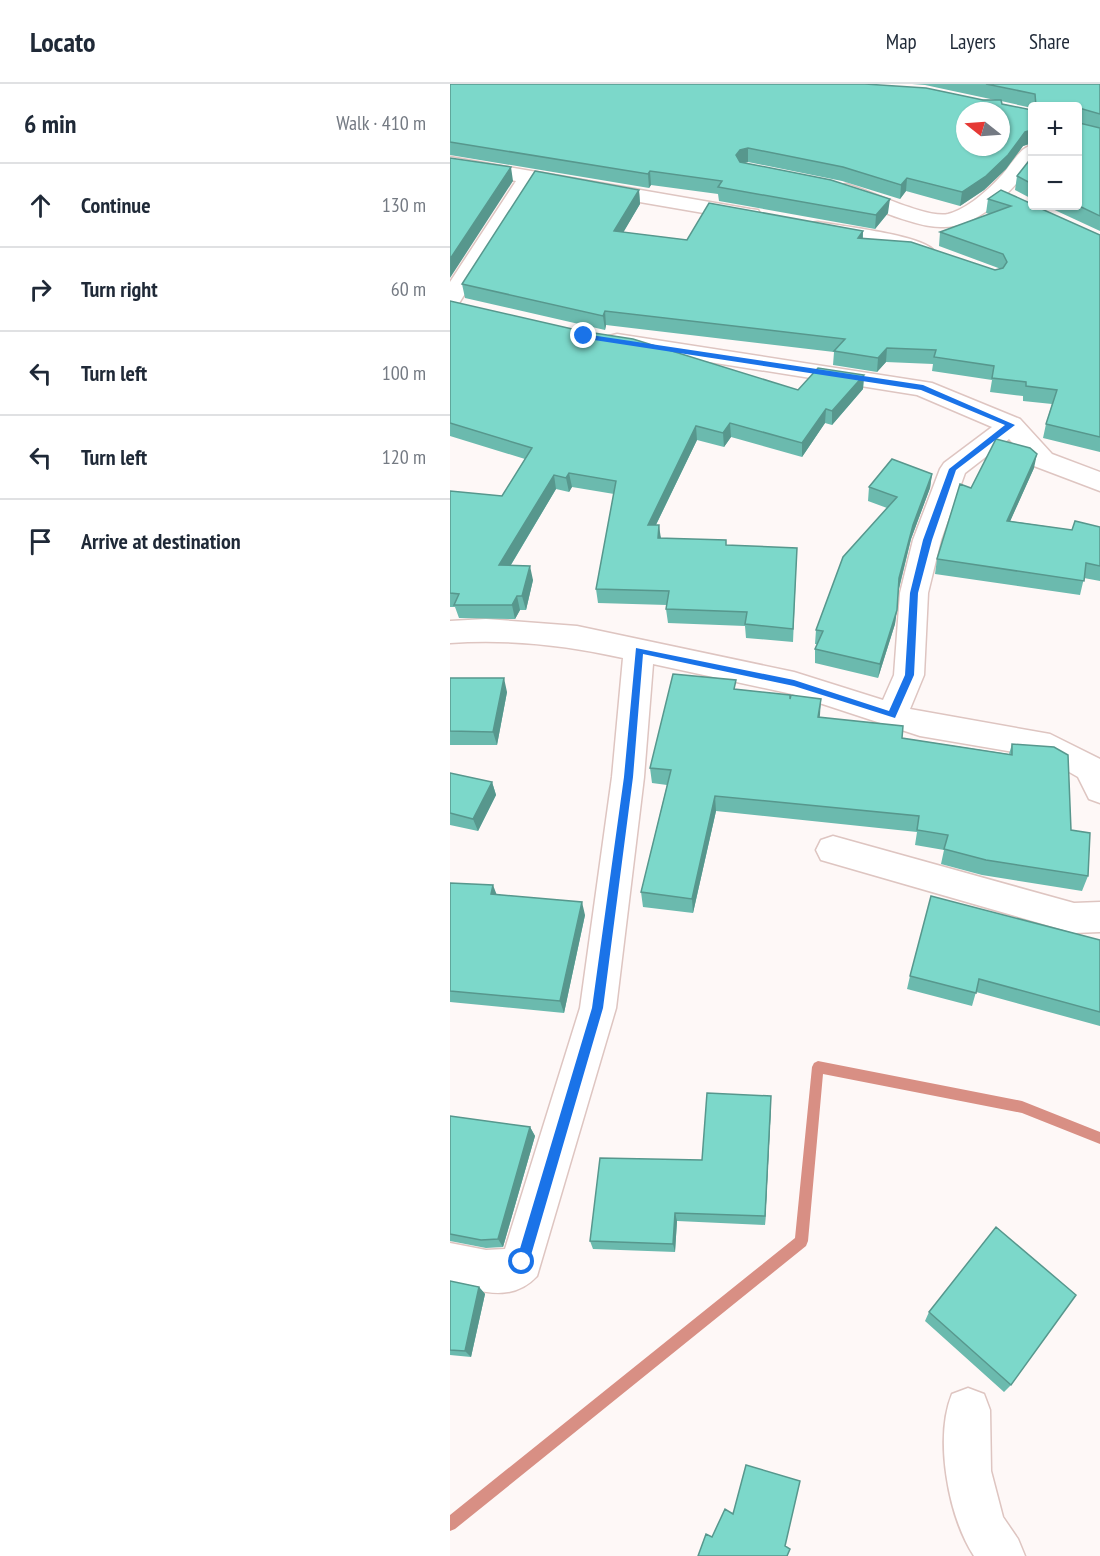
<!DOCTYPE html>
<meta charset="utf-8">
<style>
body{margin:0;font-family:"PT Sans Narrow",sans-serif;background:#f6f6f7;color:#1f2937}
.controls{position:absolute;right:18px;top:18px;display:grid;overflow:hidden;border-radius:6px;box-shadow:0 2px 4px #0004}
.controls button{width:54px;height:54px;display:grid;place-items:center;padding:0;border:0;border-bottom:2px solid #e0e1e3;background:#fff;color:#1f2937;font:30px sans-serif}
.compass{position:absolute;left:506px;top:18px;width:54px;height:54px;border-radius:50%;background:#fff;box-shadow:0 2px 4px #0004;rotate:287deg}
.stop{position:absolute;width:18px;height:18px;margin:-14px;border:4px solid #1a73e8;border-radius:50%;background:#fff}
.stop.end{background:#1a73e8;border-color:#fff;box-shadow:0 2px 6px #0008}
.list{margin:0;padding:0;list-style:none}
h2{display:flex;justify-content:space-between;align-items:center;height:78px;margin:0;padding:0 24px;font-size:26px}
h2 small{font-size:20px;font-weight:400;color:#747a83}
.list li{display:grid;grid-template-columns:39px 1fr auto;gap:18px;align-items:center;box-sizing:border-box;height:84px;padding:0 24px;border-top:2px solid #e0e1e3}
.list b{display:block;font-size:22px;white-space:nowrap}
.list em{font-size:20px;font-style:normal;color:#747a83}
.icon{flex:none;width:33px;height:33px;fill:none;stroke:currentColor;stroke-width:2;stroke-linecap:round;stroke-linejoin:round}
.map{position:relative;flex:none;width:650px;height:1472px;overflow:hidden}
header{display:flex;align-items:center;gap:36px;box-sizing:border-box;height:84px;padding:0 30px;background:#fff;border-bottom:2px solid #e0e1e3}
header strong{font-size:28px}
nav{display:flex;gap:33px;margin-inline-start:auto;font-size:21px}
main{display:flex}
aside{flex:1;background:#fff}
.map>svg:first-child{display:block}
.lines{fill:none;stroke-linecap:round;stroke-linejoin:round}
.stream{fill:#d88f84;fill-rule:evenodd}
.minor-casing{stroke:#dec5c1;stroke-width:3}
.minor{fill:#fff;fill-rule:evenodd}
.wall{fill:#6bbaae}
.shaded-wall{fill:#57978d}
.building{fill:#7cd8ca;stroke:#57978d;stroke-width:1.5;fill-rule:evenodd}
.route{fill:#1a73e8}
</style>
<header>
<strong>Locato</strong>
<nav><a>Map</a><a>Layers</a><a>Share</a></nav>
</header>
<main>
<aside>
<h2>6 min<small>Walk · 410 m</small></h2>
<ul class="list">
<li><svg class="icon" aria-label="ahead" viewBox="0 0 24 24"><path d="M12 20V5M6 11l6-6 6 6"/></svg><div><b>Continue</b></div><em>130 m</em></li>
<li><svg class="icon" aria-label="right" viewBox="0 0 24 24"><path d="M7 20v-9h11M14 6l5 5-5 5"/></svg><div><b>Turn right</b></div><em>60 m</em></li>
<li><svg class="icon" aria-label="left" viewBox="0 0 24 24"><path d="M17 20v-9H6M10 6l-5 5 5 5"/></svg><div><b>Turn left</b></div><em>100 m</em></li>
<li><svg class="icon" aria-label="left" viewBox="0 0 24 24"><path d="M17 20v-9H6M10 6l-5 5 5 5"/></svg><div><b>Turn left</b></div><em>120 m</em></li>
<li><svg class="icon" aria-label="arrive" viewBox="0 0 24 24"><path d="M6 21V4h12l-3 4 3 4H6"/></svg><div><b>Arrive at destination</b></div></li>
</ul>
</aside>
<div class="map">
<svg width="650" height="1472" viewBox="0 0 650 1472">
<rect width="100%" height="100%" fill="#fef8f7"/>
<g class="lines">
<path class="stream" d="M368,977l204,40 78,31v12l-78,-31 -199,-39 -15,167 -2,5 -351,283 -5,2v-16l345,-277 17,-171 2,-4z"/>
<g class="minor-casing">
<path id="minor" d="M582,61v20c-21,26 -51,61 -88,62 -27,2 -79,-23 -105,-33l-3,-4 3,-4 7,-2c23,6 81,35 102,30 19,-5 39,-23 52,-37 10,-10 19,-29 32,-32z
M0,73l300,52 8,1 3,5 -3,5 -8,1 -215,-37 -74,116 -3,5 -8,2v-25l66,-101 -66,-12z
M368,138c22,4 105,13 116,29l-3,5 -8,2 -26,-9 -87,-16 -3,-5 3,-5z
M167,250l315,49 88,36 32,35 48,18v19l-66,-25 -25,-27 -44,34 -24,67 -13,53 -4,82 -14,34 140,25 50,25v44l-11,-4 -11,-22 -35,-20 -123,-21 -128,-42 -139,-30 -9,113 -28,231 -79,268c-25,27 -55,15 -87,9v-42l36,7 19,-1 75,-241 32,-231 11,-119c-57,-13 -115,-19 -173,-15v-22l36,-2 91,7 217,46 89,28 11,-25 6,-82 13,-53 27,-71 4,-6 48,-36 -75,-32 -308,-49 -4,-5 4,-5z
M383,752l241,67 26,-1v30l-26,1 -253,-73 -5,-10 5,-10z
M518,1304l16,6 6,16 1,61 12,46 15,22 7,17h-51c-26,-40 -40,-118 -22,-162z"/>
</g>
<use href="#minor" class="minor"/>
</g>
<path class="wall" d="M0,0l545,16 -70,-15 -13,-1h188v147l-54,-25h31v-100h-45v2l-31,-7 1,3 30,6v33l-9,3 -17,23 -22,21 -24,16 -54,-15 -6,8 -58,-18 -94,-19 -5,1 145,50 -13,16 -156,-28 -1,-7 -67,-9 -2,3 -199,-33z
M582,73v42l-17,-9 2,-14z
M189,106l1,14 -17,28 64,8 176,-9v7l132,32 6,-1 -62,-23 1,-14 49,-18 -3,-1 2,-14 13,-9 99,46v216l-57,-14 3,-14 6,-20 -29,-3v-5l-33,-4 2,-12 -60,-9 1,-7 -47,-2 -9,10 -44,-7 1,-13 -228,-27 -1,5 -140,-32 -3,-14z
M0,217l348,89 66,-15 -1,14 -31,36 -7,-2 -23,34 -71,-20 -7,10 -27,-7 -41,85 5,13 66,8 70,2 -4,94 -47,-4 -1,-12 -77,-3 -2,-14 1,-4 -69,-2 -2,-14 18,-95 -42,-7 -3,5 -13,-3 -45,76 22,15 -7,30h-6l-5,9 -56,-1 -4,-11h-5v-116l52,5 23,-37 -75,-23z
M584,384l-24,53 62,9 28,-3v54l-16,-3 -4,17 -145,-21 2,-15 34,-71z
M482,390l-2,14 -19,51 -12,50 -4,35 -17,54 -63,-15v-14l2,-5h-2l1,-14 71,-122 -19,-7 1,-14z
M0,594l57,14 -10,53h-47z
M286,605l54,10 30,18 82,21 107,16 3,-10 59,86 17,46 -6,15 -100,-16 -41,-11 3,-14 -29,-5 2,-13 -201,-21 -23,102 -50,-6 -2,-15 26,-107 -15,-2 -2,-15z
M0,689l42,9 4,13 -18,36 -28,-6z
M0,799l135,32 -21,98 -114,-11z
M650,856v86l-124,-34 -4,14 -65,-17 3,-13z
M321,1022l-6,119 -88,-4 -2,31 -82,-3 -3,-8 112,-81z
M0,1032l80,11 5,9 -32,111 -17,1 -36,-7z
M0,1197l29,6 6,7 -14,63 -21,-2z
M479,1228l82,73 -7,7 -79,-71z"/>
<path class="shaded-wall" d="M582,46v13l-9,3 -17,23 -22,21 -24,16 2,-14 63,-60z
M298,64v14l-8,2 -4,-9 4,-5z
M61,83l2,14 -63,97v-19z
M200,87l1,14 -2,3 -1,-14z
M457,94l-1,13 -6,8 1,-14z
M189,106l1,14 -24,41 -2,-14z
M440,115l-2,14 -13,16 1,-14z
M413,147l-1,14 -4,-7z
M155,227l1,14 -1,5 -2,-14z
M437,264l-1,14 -9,10 1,-14z
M414,291l-1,14 -31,36v-14z
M376,325l-1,14 -23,34v-14z
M280,339l1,14 -7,10 -1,-14z
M246,342l1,14 -48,99 -1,-14z
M587,370l-3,14 -30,67 3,-14z
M119,389l3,14 -3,5 -3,-14z
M482,390l-2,14 -19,51 -13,53 1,-14 14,-53z
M104,391l2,14 -53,89 -4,-13z
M209,441l2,14 -3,-1z
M80,482l3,14 -7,30 -4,-14z
M67,512l3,14 -5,9 -3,-14z
M447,526l-2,14 -17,54 2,-14z
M54,594l3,14 -10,53 -4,-13z
M371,615l-1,16 -3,18 1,-16z
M42,698l4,13 -18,36 -5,-12z
M265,712l1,15 -23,102 -1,-14z
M43,801l5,13 -7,-4z
M132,818l3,13 -21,98 -4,-12z
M321,1012v10l-6,119v-9z
M80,1043l5,9 -32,111 -5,-8z
M225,1129l2,8 -2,31 -2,-8z
M29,1203l6,7 -14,63 -6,-6z"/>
<path class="building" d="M0,0h415l61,4 57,12h18l1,4 30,6v20l-7,2 -17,23 -22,21 -24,16 -55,-14 -6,7 -58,-18 -95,-19 -8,2 -4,5 4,7 91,18 59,19 -14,16 -158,-28 4,-6 -72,-10 -2,3 -198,-32zM515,27h36v36h-36z
M536,0h114v30l-21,-6v15l21,5v88l-23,-11v-99h-41l-1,-12z
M582,73v27l-15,-8z
M0,74l61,9 -61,92z
M85,87l104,19 -25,41 73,9 22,-37 154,28 -5,7 53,4 84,28 8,-2 4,-6 -4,-8 -63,-22 71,-26 -23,-7 13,-9 31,14v2h3l65,29v202l-54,-13 11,-34 -31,-4v-4l-34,-4 2,-12 -60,-9 2,-7 -49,-2 -9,10 -44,-7 11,-12 -240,-28 -2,5 -141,-32z
M0,217l131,30 52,8 165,51 20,-22 46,7 -32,36 -6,-2 -24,34 -72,-20 -7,10 -27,-7 -48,99h11l-1,13 68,2v5l71,3 -4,81 -48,-5 2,-12 -81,-3 3,-18 -73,-2 20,-108 -47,-8 -3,5 -12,-3 -55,90 31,1 -8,30h-5l-5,9h-58l5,-11 -9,-1v-102l52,5 30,-48 -82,-25z
M546,355l34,9 7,6 -30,67 65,9 3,-9 25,6v39l-14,-3 -2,18 -147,-22 23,-75 11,4z
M442,375l40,15 -19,51 -14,53 -2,32 -17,54 -65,-15 8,-18 -7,-1 27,-73 54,-60 -28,-10z
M223,590l63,6 -2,9 56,6v4l1,-4 30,4 -3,18 85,9 -1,12 110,17v-11l42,3 14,8 3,75 19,3 -2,43 -102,-16 -42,-11 4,-14 -31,-5 2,-14 -204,-20 -23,103 -51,-7 30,-122 -21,-2z
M0,594h54l-11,54 -43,-1z
M0,689l42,9 -19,37 -23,-6z
M0,799l43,2 -2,9 91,8 -22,99 -110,-10z
M481,812l169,44v72l-121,-33 -3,14 -66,-17z
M257,1009l64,3 -6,120 -90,-3 -2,31 -83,-3 10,-83 102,2z
M0,1032l80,11 -32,112 -17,1 -31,-6z
M546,1143l80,68 -65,90 -82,-73z
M0,1197l29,6 -14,64 -15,-1z
M296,1381l54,16 -15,65 5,3 -3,7h-89l8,-22 6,3 13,-28 8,5z"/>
<path class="route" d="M134,250l339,51 92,40 -59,45 -24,70 -14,53 -4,82 -19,43 -101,-32 -151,-32 -10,123 -30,231 -74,254 -7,6 -6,-6 76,-254 32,-231 12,-129 158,32 95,31 16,-36 5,-82 13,-53 26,-71 56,-44 -84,-35 -340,-52z"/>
</svg>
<div class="controls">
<button>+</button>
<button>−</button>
</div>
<svg class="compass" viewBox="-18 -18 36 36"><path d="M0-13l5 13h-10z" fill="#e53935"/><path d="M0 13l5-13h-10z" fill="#747a83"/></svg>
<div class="stop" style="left:72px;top:1178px"></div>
<div class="stop end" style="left:134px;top:252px"></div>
</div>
</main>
